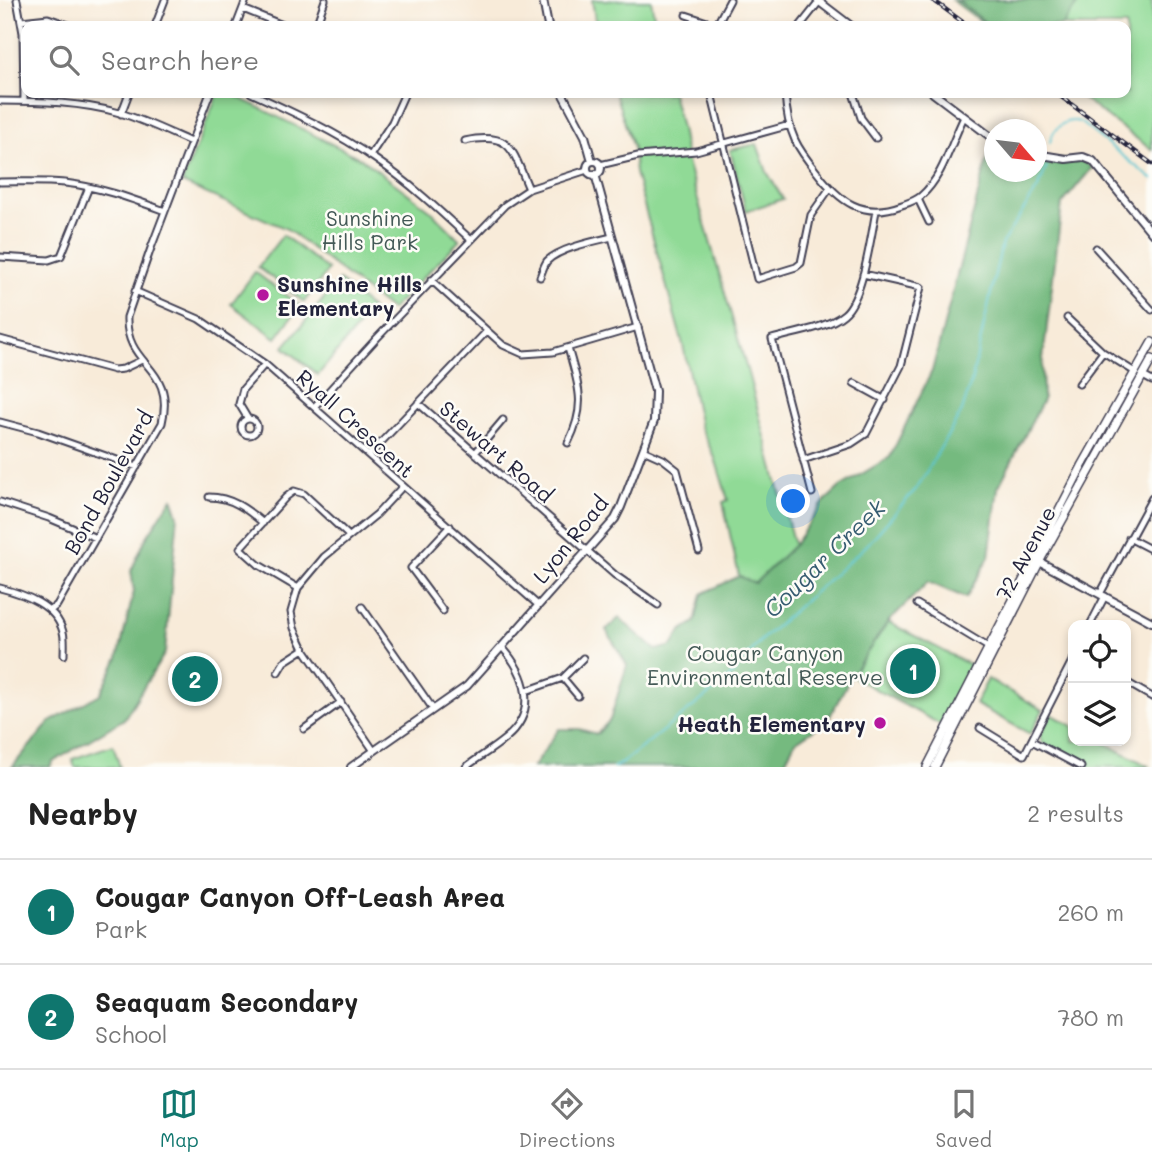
<!DOCTYPE html>
<style>
body{margin:0;font-family:Mali,sans-serif;background:#f2f2f2;color:#222}
.controls{position:absolute;right:21px;bottom:21px;display:grid;overflow:hidden;border-radius:14px;box-shadow:0 4px 10px #0003}
.controls button{width:63px;height:63px;display:grid;place-items:center;padding:0;border:0;border-bottom:2px solid #e0e0e0;background:#fff;color:#222;font:35px sans-serif}
.compass{position:absolute;left:984px;top:119px;width:63px;height:63px;border-radius:50%;background:#fff;box-shadow:0 4px 10px #0003;rotate:118deg}
.you{position:absolute;left:794px;top:502px;width:24px;height:24px;margin:-18px;border:5px solid #fff;border-radius:50%;background:#1a73e8;box-shadow:0 0 0 10px #1a73e833}
.badge{display:grid;place-items:center;width:46px;height:46px;border-radius:50%;background:#0f766e;color:#fff;font-size:23px;font-weight:700}
.pin{position:absolute;translate:-50% -50%;border:4px solid #fff;box-shadow:0 2px 7px #0006}
.list{margin:0;padding:0;list-style:none}
h2{display:flex;justify-content:space-between;align-items:center;height:91px;margin:0;padding:0 28px;font-size:30px}
h2 small{font-size:23px;font-weight:400;color:#767676}
.list li{display:grid;grid-template-columns:46px 1fr auto;gap:21px;align-items:center;box-sizing:border-box;height:105px;padding:0 28px;border-top:2px solid #e0e0e0}
.list b{display:block;font-size:26px;white-space:nowrap}
.list p{margin:0;font-size:23px;white-space:nowrap;color:#767676}
.list em{font-size:23px;font-style:normal;color:#767676}
.icon{flex:none;width:38px;height:38px;fill:none;stroke:currentColor;stroke-width:2;stroke-linecap:round;stroke-linejoin:round}
.map{position:relative;flex:none;width:1152px;height:767px;overflow:hidden}
.search{position:absolute;background:#fff;box-shadow:0 4px 10px #0003;left:21px;right:21px;top:21px;height:77px;display:flex;align-items:center;gap:18px;box-sizing:border-box;padding:0 24px;border-radius:14px;color:#767676;font-size:26px}
.sheet{height:301px;background:#fff}
nav{display:flex;justify-content:space-around;align-items:center;box-sizing:border-box;height:98px;border-top:2px solid #e0e0e0;background:#fff;font-size:19px;color:#767676}
nav a{display:grid;justify-items:center;gap:4px}
nav .on{color:#0f766e}
.map>svg:first-child{display:block}
.green{fill:#90da96;stroke:#597e68;stroke-width:2}
.forest{fill:#74ba7f;stroke:#4b6e5d;stroke-width:2}
.lines{fill:none;stroke-linecap:round;stroke-linejoin:round}
.stream{stroke:#5cc7d4;stroke-width:2}
.minor-casing{stroke:#424053;stroke-width:9}
.tertiary-casing{stroke:#424053;stroke-width:10}
.secondary-casing{stroke:#424053;stroke-width:10}
.minor{stroke:#fff;stroke-width:5}
.tertiary{stroke:#fff;stroke-width:6}
.secondary{stroke:#fff;stroke-width:7}
.rail-casing{stroke:#22223b;stroke-width:4.5}
.rail{stroke:#fdfcf7;stroke-width:2;stroke-dasharray:5;stroke-linecap:butt}
.poi-dot{fill:#b5179e;stroke:#fdfcf7;stroke-width:2.5}
.labels{text-anchor:middle;dominant-baseline:central;stroke-width:5;stroke-linejoin:round;paint-order:stroke}
.park-label{font-size:21px;fill:#435956;stroke:#fdfcf7}
.poi-label{font-size:21px;font-weight:bold;fill:#22223b;stroke:#fdfcf7;text-anchor:start}
.street-label{font-size:21px;fill:#22223b;stroke:#fdfcf7}
.water-label{font-size:23px;font-style:italic;fill:#365c71;stroke:#fdfcf7}
</style>
<div class="map">
<svg width="1152" height="767" viewBox="0 0 1152 767">
<rect width="100%" height="100%" fill="#fdfcf7"/>
<filter id="ink" filterUnits="userSpaceOnUse"><feTurbulence type="fractalNoise" baseFrequency=".0143" numOctaves="2"/><feDisplacementMap in="SourceGraphic" scale="14" xChannelSelector="R" yChannelSelector="G"/><feConvolveMatrix kernelMatrix="1 2 1 2 8 2 1 2 1" color-interpolation-filters="sRGB"/></filter>
<filter id="wash" filterUnits="userSpaceOnUse"><feTurbulence type="fractalNoise" baseFrequency=".00686" numOctaves="4" result="noise"/><feDisplacementMap in="SourceGraphic" scale="28" xChannelSelector="R" yChannelSelector="G"/><feGaussianBlur stdDeviation="1.57" result="paint"/><feColorMatrix in="noise" values="0 0 0 0 0 0 0 0 0 0 0 0 0 0 0 0 0 1.4 0 .05"/><feComposite in="paint" operator="in"/></filter>
<g filter="url(#wash)">
<rect width="100%" height="100%" fill="#f8ebd9"/>
<path class="green" d="M592,0h59l5,26h-60z
M952,0h200v150l-77,-57h51v-67h-139z
M218,93h12l132,66 68,51 30,30 -69,70 -104,-81 -105,-46z
M615,93h57l9,35 6,34 61,211 46,172 -39,39 -16,-8 -16,-74 5,-2 -13,-42 -15,-31 -17,-82 -48,-172 -2,-25z
M757,144l10,28 16,27 -37,12 -16,-61z
M283,235l45,35 -24,32 -46,-35z
M255,272l45,34 -24,32 -45,-34z
M339,280l33,29 -54,66 -34,-28z
M888,622l86,45 -31,59 -92,-50z
M988,679l55,31 -13,24 -55,-30z
M1051,714l22,12v15h28l49,26h-62l-46,-24 -2,-7z
M113,745l7,22h-45l-3,-8z"/>
<path class="forest" d="M957,0h123l-18,26h-72z
M991,145l3,2 1,25h41l1,-13 47,2 8,7 -30,36 -20,163 1,33 -45,88 -9,69 -23,41 -38,-16 -40,40 -37,54 -23,44 -33,22 -13,25h-249l26,-38h20l18,5 13,-14 17,-55 -21,-35 13,-12 37,32 16,-4 9,-15 14,-9 7,-28 37,-18 16,7 39,-38 30,-43 16,-15 50,-30 42,-86z
M172,498l6,17 -13,138 -41,66 -71,43 -3,5h-38l38,-45 50,-28 18,-36 16,-67 -3,-20 14,-31z"/>
<g class="lines">
<path class="stream" d="M1050,142c3,-14 15,-24 30,-20l72,57
M614,767l8,-4 105,-83 34,-40 105,-94 51,-58 45,-77 10,-32 30,-136 36,-55 9,-22"/>
</g>
</g>
<g filter="url(#ink)">
<g class="lines">
<g class="minor-casing">
<path id="minor" d="M17,0l6,33 1,68
M243,9l42,17
M686,15l30,10
M21,21l27,-3 23,8
M155,26l10,-26
M236,26l10,-26
M316,26l9,-26
M716,26l14,-26
M800,26l19,-24
M251,93c42,19 85,39 124,66 34,23 65,52 95,80
M711,93l46,186 39,-12 5,-4 10,-48 19,-27
M785,93c1,16 3,32 10,47 5,11 13,21 21,31 23,30 46,49 86,34 6,-2 13,-4 19,-9 22,-19 30,-53 43,-79
M853,93l8,25 15,20
M0,101c40,0 81,1 120,12 24,7 48,19 71,29
M121,114l8,-21
M465,141c48,-10 47,10 64,48
M370,156l22,-34 13,-29
M600,165l38,-9 58,-5 94,-26
M0,182c22,0 43,-1 65,1 35,4 67,16 100,28
M918,199l11,23
M1096,248l56,62
M0,257l49,3 12,-4 28,-69
M540,277c2,-5 4,-12 7,-16 13,-13 48,-20 65,-24
M431,280l72,65 20,9 30,-2 85,-25
M135,291l64,28 66,45 273,241
M1067,318l36,34 32,20
M0,339l114,31 9,-1 19,-9
M568,348c11,39 19,57 0,95
M1143,376l9,5
M854,383l31,17
M1079,384l24,-32
M418,403l197,172 43,30
M314,407l63,-69 128,-133 24,-16 58,-19
M248,419l-9,-15 4,-15 22,-25
M241 427a8 8 0 1 1 16 0a8 8 0 1 1-16 0Z
M0,422l38,10 99,35
M643,450l20,9 14,11 22,81
M475,453l28,-33
M369,455l118,-124
M803,460l48,-16 15,-10 35,-68 20,-79 -58,-13
M812,493l-40,-154c20,-6 56,-11 72,-25 19,-15 27,-78 32,-103
M209,497c22,0 38,12 54,26
M0,502l49,16 47,20
M1129,538l23,12
M0,588c24,6 56,17 63,44 2,7 1,16 1,23
M298,588l-39,-23 -19,-17 46,-51 8,-6 10,3 45,42
M1100,594l52,-96
M917,604l71,43
M362,607l71,102
M51,610l6,-5 105,-182c14,-58 -37,-55 -35,-106l24,-69 59,-155
M443,611l-32,-43 39,-42
M1090,625l15,-29
M278,672l6,-10 20,-13
M563,678l15,18
M1126,682l26,15
M526,691l37,-13 20,-20
M980,728l44,27 49,-96
M304,729l37,-27
M1032,741l49,26
M374,751l-70,-102 -10,-21 -3,-16 7,-24 26,-31 53,-43 26,-28
M466,767c13,-10 27,-18 40,-29 33,-27 20,-64 -4,-91"/>
</g>
<g class="tertiary-casing">
<path id="tertiary" d="M543,0l5,26
M817,0l34,26
M562,93l23,43 7,25
M933,93l62,47
M1036,154l30,5 17,-2 10,4 59,72
M587 168a7 7 0 1 1 14 0a7 7 0 1 1-14 0Z
M1036,560l116,62
M351,767l116,-81 148,-167 6,-12 33,-86 1,-30 -60,-217"/>
</g>
<g class="secondary-casing">
<path id="secondary" d="M927,767l155,-301 70,-124
M935,767l108,-212 109,-196"/>
</g>
<use href="#minor" class="minor"/>
<use href="#tertiary" class="tertiary"/>
<use href="#secondary" class="secondary"/>
<g class="rail-casing">
<path id="rail" d="M933,0l35,26
M1056,93l96,71"/>
</g>
<use href="#rail" class="rail"/>
</g>
</g>
<g class="poi-dot">
<circle cx="263" cy="295" r="7"/>
<circle cx="880" cy="723" r="7"/>
</g>
<g class="labels">
<g class="park-label">
<text x="370" y="217">Sunshine<tspan x="370" dy="24">Hills Park</tspan></text>
<text x="765" y="652">Cougar Canyon<tspan x="765" dy="24">Environmental Reserve</tspan></text>
</g>
<g class="poi-label">
<text x="277" y="283">Sunshine Hills<tspan x="277" dy="24">Elementary</tspan></text>
<text x="866" y="723" text-anchor="end">Heath Elementary</text>
</g>
<g class="street-label">
<text transform="translate(356 423) rotate(42)">Ryall Crescent</text>
<text transform="translate(497 451) rotate(41)">Stewart Road</text>
<text transform="translate(108 482) rotate(-61)">Bond Boulevard</text>
<text transform="translate(570 539) rotate(-51)">Lyon Road</text>
<text transform="translate(1025 553) rotate(-62)">72 Avenue</text>
</g>
<g class="water-label">
<text transform="translate(824 558) rotate(-44)">Cougar Creek</text>
</g>
</g>
</svg>
<div class="controls">
<button><svg class="icon" aria-label="locate" viewBox="0 0 24 24"><circle cx="12" cy="12" r="6"/><path d="M12 2v4M12 18v4M2 12h4M18 12h4"/></svg></button>
<button><svg class="icon" aria-label="layers" viewBox="0 0 24 24"><path d="M12 4l9 5-9 5-9-5zM3 14l9 5 9-5"/></svg></button>
</div>
<svg class="compass" viewBox="-18 -18 36 36"><path d="M0-13l5 13h-10z" fill="#e53935"/><path d="M0 13l5-13h-10z" fill="#767676"/></svg>
<div class="you"></div>
<div class="pin badge" style="left:913px;top:671px">1</div>
<div class="pin badge" style="left:195px;top:679px">2</div>
<div class="search"><svg class="icon" aria-label="search" viewBox="0 0 24 24"><circle cx="10" cy="10" r="6"/><path d="M15 15l6 6"/></svg>Search here</div>
</div>
<section class="sheet">
<h2>Nearby<small>2 results</small></h2>
<ul class="list">
<li><span class="badge">1</span><div><b>Cougar Canyon Off-Leash Area</b><p>Park</p></div><em>260 m</em></li>
<li><span class="badge">2</span><div><b>Seaquam Secondary</b><p>School</p></div><em>780 m</em></li>
</ul>
</section>
<nav>
<a class="on"><svg class="icon" aria-label="map" viewBox="0 0 24 24"><path d="M3 6l6-2 6 2 6-2v14l-6 2-6-2-6 2zM9 4v14M15 6v14"/></svg>Map</a>
<a><svg class="icon" aria-label="directions" viewBox="0 0 24 24"><path d="M12 3l9 9-9 9-9-9zM9 14v-3h6M13 9l2 2-2 2"/></svg>Directions</a>
<a><svg class="icon" aria-label="saved" viewBox="0 0 24 24"><path d="M7 4h10v16l-5-4-5 4z"/></svg>Saved</a>
</nav>
